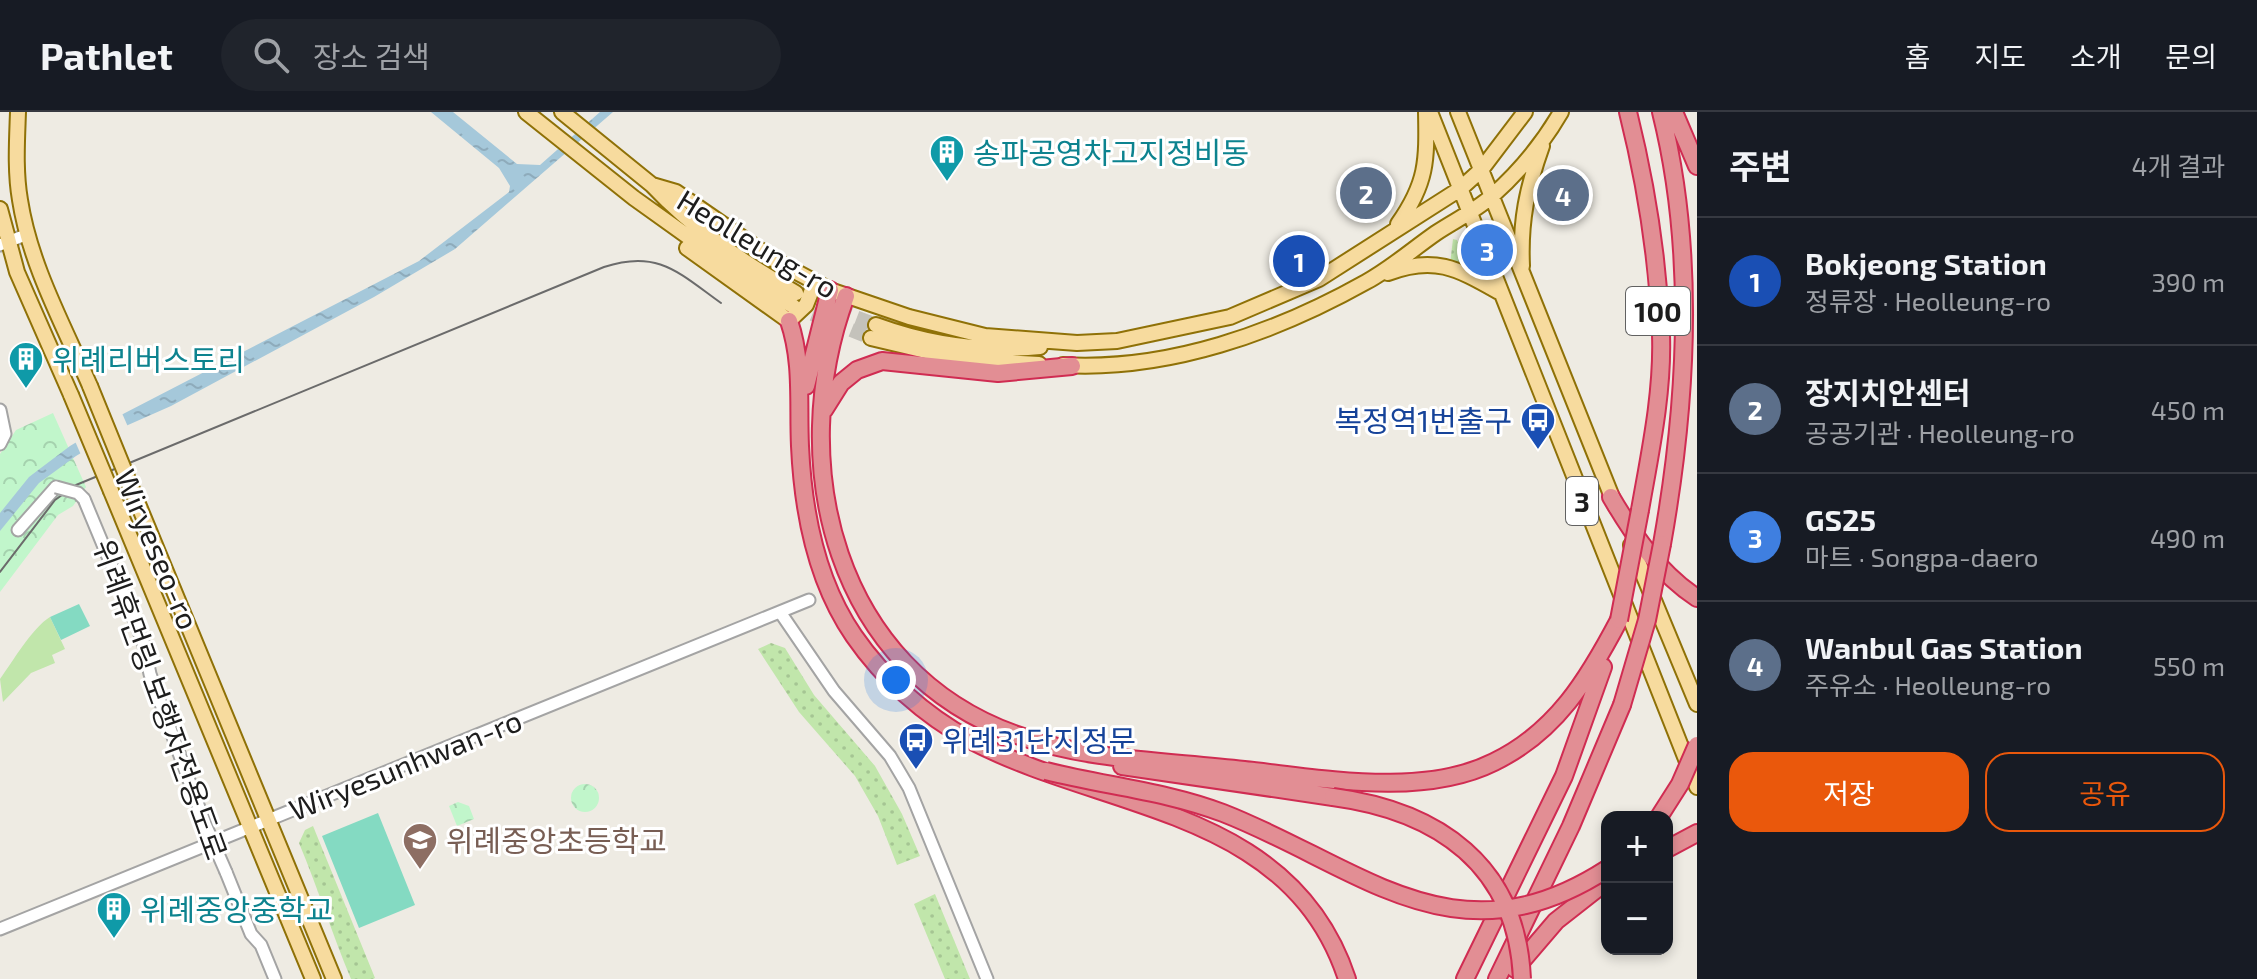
<!DOCTYPE html>
<html lang="ko">
<meta charset="utf-8">
<style>
body{margin:0;font-family:"Exo 2","Noto Sans KR",sans-serif;background:#20242c;color:#f1f3f6}
.controls{position:absolute;right:24px;bottom:24px;display:grid;overflow:hidden;border-radius:16px;box-shadow:0 4px 12px #0003}
.controls button{width:72px;height:72px;display:grid;place-items:center;padding:0;border:0;border-bottom:2px solid #363941;background:#171b24;color:#f1f3f6;font:40px sans-serif}
.you{position:absolute;left:896px;top:568px;width:28px;height:28px;margin:-20px;border:6px solid #fff;border-radius:50%;background:#1a73e8;box-shadow:0 0 0 12px #1a73e833}
.badge{display:grid;place-items:center;width:52px;height:52px;border-radius:50%;background:#ea580c;color:#fff;font-size:26px;font-weight:700}
.pin{position:absolute;translate:-50% -50%;border:4px solid #fff;box-shadow:0 2px 8px #0006}
.list{margin:0;padding:0;list-style:none}
h2{display:flex;justify-content:space-between;align-items:center;height:104px;margin:0;padding:0 32px;font-size:34px}
h2 small{font-size:26px;font-weight:400;color:#9ea1a6}
.list li{display:grid;grid-template-columns:52px 1fr auto;gap:24px;align-items:center;box-sizing:border-box;height:128px;padding:0 32px;border-top:2px solid #363941}
.list b{display:block;font-size:30px;white-space:nowrap}
.list p{margin:0;font-size:26px;white-space:nowrap;color:#9ea1a6}
.list em{font-size:26px;font-style:normal;color:#9ea1a6}
.actions{display:flex;gap:16px;padding:24px 32px}
.actions a{flex:1;padding:18px 0;border:2px solid #ea580c;border-radius:24px;text-align:center;font-size:28px;color:#ea580c}
.actions .main{background:#ea580c;color:#fff}
.icon{flex:none;width:44px;height:44px;fill:none;stroke:currentColor;stroke-width:2;stroke-linecap:round;stroke-linejoin:round}
.map{position:relative;flex:none;width:1697px;height:867px;overflow:hidden}
header{display:flex;align-items:center;gap:48px;box-sizing:border-box;height:112px;padding:0 40px;background:#171b24;border-bottom:2px solid #363941}
header strong{font-size:38px}
nav{display:flex;gap:44px;margin-inline-start:auto;font-size:28px}
.search{width:560px;height:72px;background:#20242c;display:flex;align-items:center;gap:20px;box-sizing:border-box;padding:0 28px;border-radius:44px;color:#9ea1a6;font-size:30px}
main{display:flex}
aside{flex:1;background:#171b24}
.map>svg:first-child{display:block}
.grass{fill:url(#grass-dots)}
.park{fill:url(#park-crowns)}
.garden{fill:#c1e6ab}
.pitch{fill:#84dac2}
.water{fill:url(#water-ripples)}
.pier{fill:#eeebe3}
.lines{fill:none;stroke-linecap:round;stroke-linejoin:round}
.major-tunnel{stroke:#c4c2bb;stroke-width:14;stroke-dasharray:14 7;stroke-linecap:butt}
.minor-casing{stroke:#a4a4a4;stroke-width:15}
.major-casing{stroke:#8f7107;stroke-width:18}
.highway-casing{stroke:#d02c52;stroke-width:20}
.minor{stroke:#fff;stroke-width:11}
.major{stroke:#f7db9e;stroke-width:14}
.highway{stroke:#e28e94;stroke-width:16}
.tram{stroke:#6b6b6b;stroke-width:2}
.minor-bridge-casing{stroke:#a4a4a4;stroke-width:15;stroke-linecap:butt}
.major-bridge-casing{stroke:#8f7107;stroke-width:18;stroke-linecap:butt}
.highway-bridge-casing{stroke:#d02c52;stroke-width:20;stroke-linecap:butt}
.minor-bridge{stroke:#fff;stroke-width:11}
.major-bridge{stroke:#f7db9e;stroke-width:14}
.highway-bridge{stroke:#e28e94;stroke-width:16}
.labels{text-anchor:middle;dominant-baseline:central;stroke-width:6;stroke-linejoin:round;paint-order:stroke}
.shield{fill:#fff;stroke:#616161;stroke-width:2}
.shield-label{font-size:28px;font-weight:bold;fill:#1d1d1d}
.culture-label{font-size:30px;fill:#0d838f;stroke:#fff;text-anchor:start}
.street-label{font-size:30px;fill:#1d1d1d;stroke:#fff}
.transit-label{font-size:30px;fill:#164399;stroke:#fff;text-anchor:end}
.education-label{font-size:30px;fill:#785e54;stroke:#fff;text-anchor:start}
</style>
<header>
<strong>Pathlet</strong>
<div class="search"><svg class="icon" aria-label="search" viewBox="0 0 24 24"><circle cx="10" cy="10" r="6"/><path d="M15 15l6 6"/></svg>장소 검색</div>
<nav><a>홈</a><a>지도</a><a>소개</a><a>문의</a></nav>
</header>
<main>
<div class="map">
<svg width="1697" height="867" viewBox="0 0 1697 867">
<defs>
<pattern id="grass-dots" width="8" height="8" patternUnits="userSpaceOnUse" patternTransform="scale(2)"><rect width="8" height="8" fill="#c1e6ab"/><path d="M2 2h.1M6 6h.1" fill="none" stroke="#a5c593" stroke-width="1.8" stroke-linecap="round"/></pattern>
<pattern id="park-crowns" width="20" height="18" patternUnits="userSpaceOnUse" patternTransform="scale(2)"><rect width="20" height="18" fill="#c1f6cb"/><path d="M2 6a3 3 0 1 1 6 0M12 15a3 3 0 1 1 6 0" fill="none" stroke="#a5d2ae"/></pattern>
<pattern id="water-ripples" width="26" height="14" patternUnits="userSpaceOnUse" patternTransform="scale(2)"><rect width="26" height="14" fill="#a5c8da"/><path d="M2 4q2-2 4 0t4 0M15 11q2-2 4 0t4 0" fill="none" stroke="#8eabbb"/></pattern>
</defs>
<rect width="100%" height="100%" fill="#eeebe3"/>
<path class="grass" d="M1453,127l4,1 12,30 -19,-6z
M771,531l14,5 29,47 61,71 27,48 18,42 -23,9 -19,-49 -23,-40 -56,-64 -41,-63z
M313,714l62,152 -2,1h-22c-19,-45 -33,-91 -52,-136l6,-13z
M935,782l35,85h-25l-31,-75z"/>
<path class="park" d="M53,301l33,74 -13,19 -15,9 -58,77v-138l16,-24z
M571 686a14 14 0 1 1 28 0a14 14 0 1 1-28 0Z
M458,690l11,4 5,13 -17,7 -8,-20z"/>
<path class="garden" d="M50,505l15,32 -13,6 3,8 -24,10 -28,29 -3,-23c13,-18 33,-52 50,-62z"/>
<path class="pitch" d="M79,492l11,22 -29,14 -11,-23z
M378,701l37,92 -56,23 -37,-92z"/>
<path class="water" d="M431,0h22l64,52 23,1 60,-53h13l-158,137 -81,48 -203,109 -43,19 -52,31 -37,27 -39,48v-18l29,-36 41,-31 53,-32 296,-153 90,-69 1,-6 -11,-18z"/>
<path class="pier" d="M121,299l8,18 -47,28 -8,-18z"/>
<g class="lines">
<path class="major-tunnel" d="M798,183l78,30
M793,194l78,32"/>
<g class="minor-casing">
<path id="minor" d="M0,133l28,-11
M0,298l5,24 -5,10
M84,387l59,142 7,33 55,150
M18,418l38,-43
M780,500l54,79 56,65 19,32 78,191
M226,760l25,62 10,11 14,34
M0,817l809,-329"/>
</g>
<g class="major-casing">
<path id="major" d="M18,0c-1,29 -3,59 2,88 10,65 44,126 70,186
M526,0l108,86 116,83 43,25
M562,0l90,73 24,7 100,69 54,29 79,27 76,19 92,7 40,-2 113,-24 89,-38 141,-90 21,-19 44,-58
M1430,0l267,675
M1458,0l158,395
M652,73c41,44 92,78 144,108
M0,97l17,63 54,123
M1398,112c29,-41 29,-63 28,-112
M687,136l102,73 17,-16 9,-23
M1522,154c-2,-45 5,-78 20,-120
M1388,161c47,-18 70,-4 111,19
M876,213c52,19 109,27 164,22
M871,226l93,22 75,4
M1063,253c105,6 212,-32 303,-83 24,-13 47,-33 70,-49 18,-12 39,-22 56,-37 27,-24 51,-53 69,-84
M129,370l205,497
M111,379l202,488
M1631,433l66,159"/>
</g>
<g class="highway-casing">
<path id="highway" d="M1628,0c18,72 30,149 33,223 2,58 -11,118 -21,175
M1661,0c35,140 26,292 1,432
M1674,0l23,54
M846,184c-62,168 -11,375 171,439 71,26 152,26 227,35 77,8 178,28 250,-8 62,-30 94,-83 125,-142
M789,209c14,41 9,82 11,125 3,66 16,135 54,190 29,42 70,79 116,104 135,71 321,68 377,239
M806,274l24,-96
M824,298l17,-27 16,-13 25,-9 116,12 74,-7
M1611,385c23,39 48,76 86,101
M1122,654l211,31
M1667,737l30,-16
M1515,857l41,-48 51,-40
M1465,867l99,-203 39,-109
M1497,867l74,-153 51,-121"/>
</g>
<use href="#minor" class="minor"/>
<use href="#major" class="major"/>
<use href="#highway" class="highway"/>
<path class="tram" d="M0,460l55,-72 21,-15 528,-218c54,-18 75,6 117,36"/>
<g class="minor-bridge-casing">
<path id="minor-bridge" d="M56,375l22,6 6,6
M205,712l21,48"/>
</g>
<g class="major-bridge-casing">
<path id="major-bridge" d="M90,274l39,96
M71,283l40,96"/>
</g>
<g class="highway-bridge-casing">
<path id="highway-bridge" d="M1619,508l21,-110
M1622,593l25,-85 15,-76
M1046,659c59,15 119,20 177,42 138,54 232,154 384,56
M1333,685c105,14 184,68 189,182
M1659,705l21,-33 17,-39"/>
</g>
<use href="#minor-bridge" class="minor-bridge"/>
<use href="#major-bridge" class="major-bridge"/>
<use href="#highway-bridge" class="highway-bridge"/>
</g>
<defs>
<g id="building-pin" transform="scale(1.8)"><path d="M0 17L-7.5 6A9.5 9.5 0 1 1 7.5 6Z" fill="#0f9aa8" stroke="#fff"/><path d="M-4-6H4V6H1V3H-1V6H-4ZM-2.5-4.3h1.7v1.8h-1.7ZM.8-4.3h1.7v1.8H.8ZM-2.5-1h1.7V.8h-1.7ZM.8-1h1.7V.8H.8Z" fill="#fff"/></g>
<g id="bus-pin" transform="scale(1.8)"><path d="M0 17L-7.5 6A9.5 9.5 0 1 1 7.5 6Z" fill="#1a4fb4" stroke="#fff"/><path d="M-5-6H5V4H4V6H2V4H-2V6H-4V4H-5ZM-3.5-4V0h7V-4ZM-3.5 1.2v1.5H-2V1.2ZM2 1.2v1.5H3.5V1.2Z" fill="#fff"/></g>
<g id="school-pin" transform="scale(1.8)"><path d="M0 17L-7.5 6A9.5 9.5 0 1 1 7.5 6Z" fill="#8d6e63" stroke="#fff"/><path d="M0-5L7-2L0 1L-7-2ZM-4 1L0 2.5L4 1V4Q0 6-4 4Z" fill="#fff"/></g>
</defs>
<g fill-rule="evenodd">
<use href="#building-pin" x="947" y="40"/>
<use href="#building-pin" x="26" y="247"/>
<use href="#bus-pin" x="1538" y="308"/>
<use href="#bus-pin" x="916" y="628"/>
<use href="#school-pin" x="420" y="728"/>
<use href="#building-pin" x="114" y="797"/>
</g>
<g class="labels">
<g class="shield">
<rect x="1626" y="175" width="64" height="48" rx="6"/>
<rect x="1566" y="365" width="32" height="48" rx="6"/>
</g>
<g class="shield-label">
<text x="1658" y="199">100</text>
<text x="1582" y="389">3</text>
</g>
<g class="culture-label">
<text x="973" y="40">송파공영차고지정비동</text>
<text x="52" y="247">위례리버스토리</text>
<text x="140" y="797">위례중앙중학교</text>
</g>
<g class="street-label">
<text transform="translate(758 131) rotate(31)">Heolleung-ro</text>
<text transform="translate(158 437) rotate(67)">Wiryeseo-ro</text>
<text transform="translate(161 587) rotate(70)">위례휴먼링 보행자전용도로</text>
<text transform="translate(405 652) rotate(-22)">Wiryesunhwan-ro</text>
</g>
<g class="transit-label">
<text x="1512" y="308">복정역1번출구</text>
<text x="942" y="628" text-anchor="start">위례31단지정문</text>
</g>
<g class="education-label">
<text x="446" y="728">위례중앙초등학교</text>
</g>
</g>
</svg>
<div class="controls">
<button>+</button>
<button>−</button>
</div>
<div class="you"></div>
<div class="pin badge" style="left:1299px;top:149px;background:#1a4fb4">1</div>
<div class="pin badge" style="left:1366px;top:81px;background:#5c6f8a">2</div>
<div class="pin badge" style="left:1487px;top:138px;background:#3f7fe0">3</div>
<div class="pin badge" style="left:1563px;top:83px;background:#5c6f8a">4</div>
</div>
<aside>
<h2>주변<small>4개 결과</small></h2>
<ul class="list">
<li><span class="badge" style="background:#1a4fb4">1</span><div><b>Bokjeong Station</b><p>정류장 · Heolleung-ro</p></div><em>390 m</em></li>
<li><span class="badge" style="background:#5c6f8a">2</span><div><b>장지치안센터</b><p>공공기관 · Heolleung-ro</p></div><em>450 m</em></li>
<li><span class="badge" style="background:#3f7fe0">3</span><div><b>GS25</b><p>마트 · Songpa-daero</p></div><em>490 m</em></li>
<li><span class="badge" style="background:#5c6f8a">4</span><div><b>Wanbul Gas Station</b><p>주유소 · Heolleung-ro</p></div><em>550 m</em></li>
</ul>
<div class="actions"><a class="main">저장</a><a>공유</a></div>
</aside>
</main>
